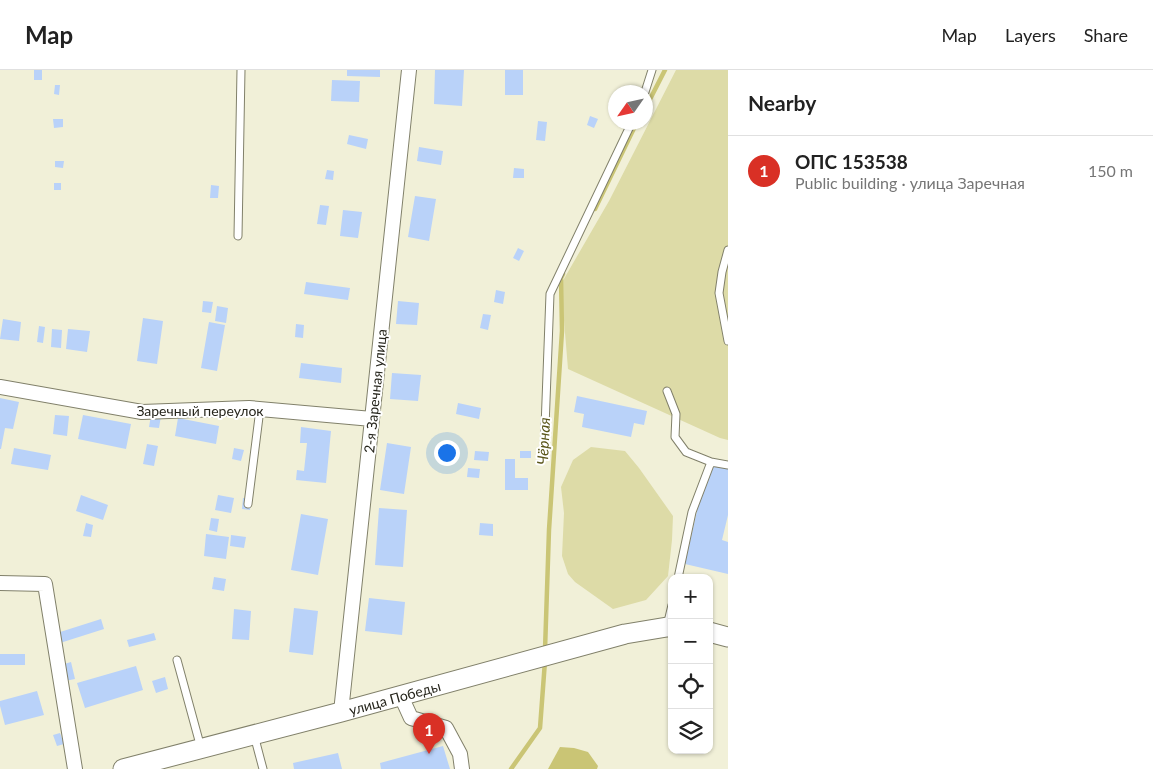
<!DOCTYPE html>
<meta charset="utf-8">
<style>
body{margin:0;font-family:Lato,sans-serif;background:#f2f2f2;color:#222}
.controls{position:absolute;right:15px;bottom:15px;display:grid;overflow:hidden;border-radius:10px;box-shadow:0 1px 4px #0004}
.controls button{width:45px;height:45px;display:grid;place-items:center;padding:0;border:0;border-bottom:1px solid #e0e0e0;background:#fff;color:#222;font:25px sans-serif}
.compass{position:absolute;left:608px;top:15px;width:45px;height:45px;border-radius:50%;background:#fff;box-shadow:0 1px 4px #0004;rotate:236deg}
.you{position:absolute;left:446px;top:382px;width:18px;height:18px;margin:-12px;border:4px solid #fff;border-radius:50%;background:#1a73e8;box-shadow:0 0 0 8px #1a73e833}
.badge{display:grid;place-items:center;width:32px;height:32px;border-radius:50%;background:#d93025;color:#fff;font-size:16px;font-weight:700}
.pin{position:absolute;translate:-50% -41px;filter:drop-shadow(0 1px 2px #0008)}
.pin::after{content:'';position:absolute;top:26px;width:18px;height:15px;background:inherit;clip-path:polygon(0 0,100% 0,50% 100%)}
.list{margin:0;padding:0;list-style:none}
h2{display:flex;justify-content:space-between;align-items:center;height:65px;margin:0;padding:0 20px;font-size:21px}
h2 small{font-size:16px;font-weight:400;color:#767676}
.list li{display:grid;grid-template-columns:32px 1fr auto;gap:15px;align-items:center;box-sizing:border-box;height:70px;padding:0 20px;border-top:1px solid #e0e0e0}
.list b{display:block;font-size:19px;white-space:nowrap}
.list p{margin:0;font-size:16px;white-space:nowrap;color:#767676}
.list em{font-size:16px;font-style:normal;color:#767676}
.icon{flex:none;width:28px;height:28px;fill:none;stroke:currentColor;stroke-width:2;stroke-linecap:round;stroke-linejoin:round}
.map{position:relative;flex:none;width:728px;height:699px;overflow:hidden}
header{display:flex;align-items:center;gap:30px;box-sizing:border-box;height:70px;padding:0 25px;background:#fff;border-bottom:1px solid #e0e0e0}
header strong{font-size:24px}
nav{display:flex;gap:28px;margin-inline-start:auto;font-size:18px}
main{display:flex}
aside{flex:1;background:#fff}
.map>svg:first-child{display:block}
.green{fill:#dddba7}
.water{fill:#cac575}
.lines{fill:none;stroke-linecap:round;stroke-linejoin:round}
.stream{stroke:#cac575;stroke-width:4.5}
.building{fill:#b9d2f9}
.lane-casing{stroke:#81806a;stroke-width:9}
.street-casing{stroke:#81806a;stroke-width:16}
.secondary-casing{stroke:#81806a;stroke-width:21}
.lane{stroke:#fff;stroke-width:7}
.street{stroke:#fff;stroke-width:14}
.secondary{stroke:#fff;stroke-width:19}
.labels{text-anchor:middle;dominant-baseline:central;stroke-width:4;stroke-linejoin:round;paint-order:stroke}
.street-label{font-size:14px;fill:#26251c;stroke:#fff}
.water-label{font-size:15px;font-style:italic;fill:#585418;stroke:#fff}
</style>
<header>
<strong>Map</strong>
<nav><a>Map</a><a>Layers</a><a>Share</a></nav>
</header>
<main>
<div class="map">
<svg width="728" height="699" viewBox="0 0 728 699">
<rect width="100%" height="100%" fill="#f1f0d8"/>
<path class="green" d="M676,0h52v370l-8,-2 -152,-69 -7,-85 48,-83z
M591,377l34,4 14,17 34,48 -1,24 -4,36 -22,24 -33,9 -38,-27 -7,-8 -6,-18 2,-43 -3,-26 12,-27z"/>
<path class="water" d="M560,677l14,1 14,4 10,14 -1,3h-49z"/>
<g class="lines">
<path class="stream" d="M646,37l19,-37
M595,139l42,-87
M545,580l4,-120 13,-199 -1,-53 2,-4
M511,699l29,-41 5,-67"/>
</g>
<path class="building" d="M34,0h8v10h-8z
M347,0h33v7l-33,-1z
M435,0h29l-2,36 -28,-2z
M505,0h18v25h-18z
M332,10l28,1 -1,21 -28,-1z
M55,15h5l-1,10 -5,-1z
M590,46l8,3 -4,9 -7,-3z
M53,49h10v8l-9,1z
M538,51l9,1 -2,19 -9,-1z
M349,65l19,4 -2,10 -19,-5z
M419,77l24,4 -2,14 -24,-4z
M55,91h9l-1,7 -8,-1z
M514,98l10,1v9h-11z
M327,100l7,1 -1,9 -8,-1z
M54,113h7v7h-7z
M211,115l8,1 -1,12h-8z
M415,126l21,3 -7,42 -21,-4z
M320,135l9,1 -3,19 -9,-1z
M343,140l19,2 -4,26 -18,-2z
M518,178l6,3 -5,10 -6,-3z
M306,212l44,6 -2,12 -44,-6z
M496,220l9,2 -2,12 -9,-2z
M203,231l10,1 -2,11 -9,-1z
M398,231l21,2 -2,22 -21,-1z
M217,236l11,2 -2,15 -11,-2z
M483,244l8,1 -3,15 -8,-2z
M143,248l20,3 -6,43 -20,-3z
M3,249l18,3 -2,19 -19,-2z
M209,252l16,3 -8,46 -16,-3z
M296,254l8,1 -1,13 -8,-1z
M39,256l6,1 -2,16 -6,-1z
M52,259l10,1 -1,18 -10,-1z
M68,259l22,2 -3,21 -21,-3z
M301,293l41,5 -1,15 -42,-5z
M392,303l29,2 -3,26 -28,-2z
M577,326l70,15 -3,14 -10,-2 -3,14 -49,-10 2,-13 -10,-2z
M0,328l19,4 -6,27 -8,-1 -4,21h-1z
M458,333l23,5 -2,11 -23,-5z
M55,345l14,1 -2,20 -14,-2z
M83,345l48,9 -5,25 -48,-10z
M151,345l10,1 -2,12 -10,-1z
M178,348l41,8 -3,18 -41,-8z
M301,357l30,4 -5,52 -30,-3 1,-10 7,1 3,-28h-7z
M387,373l24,4 -7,47 -24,-4z
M147,374l11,2 -4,20 -11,-2z
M14,378l37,7 -3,15 -37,-6z
M234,378l10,2 -3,11 -9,-2z
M475,381l14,1 -1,9 -14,-1z
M520,381h11v7h-11z
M505,389h10v19h13v12h-23z
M708,392l20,5v48l-6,25 6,2v32l-43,-10z
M468,398l12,1 -1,9 -12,-1z
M81,425l27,10 -5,15 -27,-9z
M218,425l16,3 -3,15 -16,-3z
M243,428l8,1 -1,11 -8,-1z
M379,438l28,2 -4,57 -28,-2z
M301,444l27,5 -10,56 -27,-5z
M211,448l8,1 -2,13 -8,-2z
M86,453l7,2 -2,12 -8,-1z
M480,453l13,1v12l-14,-1z
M206,464l23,3 -3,22 -22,-3z
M231,465l15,2 -2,11 -14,-2z
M214,507l12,2 -2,12 -12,-2z
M369,528l36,4 -3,33 -37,-4z
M294,538l24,3 -5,44 -24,-3z
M234,539l17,2 -2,29 -17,-1z
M101,549l3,10 -44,14 -3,-10z
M154,563l2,7 -27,7 -2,-7z
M0,584h25v11h-25z
M71,592l4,17 -10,2 -4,-16z
M136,596l7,24 -58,18 -8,-25z
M165,607l3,12 -12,4 -4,-12z
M37,621l7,24 -39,10 -5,-19v-5z
M60,663l4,11 -7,2 -4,-11z
M443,676l7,23h-69l-1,-6z
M338,683l4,16h-48l-1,-6z"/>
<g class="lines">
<g class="lane-casing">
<path id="lane" d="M645,22l7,-22
M238,166l3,-166
M728,180l-6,22 -3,21 9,48
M667,321l9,23 -1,23 11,15 25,10 17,3
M544,384l6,-160 82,-172
M248,434l12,-95
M678,508l14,-66 19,-50
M667,556l5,-21
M177,590l24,88
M254,665l9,34"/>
</g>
<g class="street-casing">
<path id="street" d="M0,317l142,25 107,-4 123,11
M0,513l45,1 30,185
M401,626l10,22 35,10 14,26 2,15
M341,642l68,-642"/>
</g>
<g class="secondary-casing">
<g id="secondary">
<path d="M709,562l19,5"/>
<path id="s1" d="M123,699l218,-57 284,-78 42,-7h5"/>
</g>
</g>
<use href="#lane" class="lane"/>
<use href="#street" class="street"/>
<use href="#secondary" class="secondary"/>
</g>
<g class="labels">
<g class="street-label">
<text transform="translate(375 321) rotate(-84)">2-я Заречная улица</text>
<text x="200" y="340">Заречный переулок</text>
<text stroke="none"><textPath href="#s1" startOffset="281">улица Победы</textPath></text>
</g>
<g class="water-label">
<text transform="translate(543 371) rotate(-87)">Чёрная</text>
</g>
</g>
</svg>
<div class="controls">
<button>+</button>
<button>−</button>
<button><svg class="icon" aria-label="locate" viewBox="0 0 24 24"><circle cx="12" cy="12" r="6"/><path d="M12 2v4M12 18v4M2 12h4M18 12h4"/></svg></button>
<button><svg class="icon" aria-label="layers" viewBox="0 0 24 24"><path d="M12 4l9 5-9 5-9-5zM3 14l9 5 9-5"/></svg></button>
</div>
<svg class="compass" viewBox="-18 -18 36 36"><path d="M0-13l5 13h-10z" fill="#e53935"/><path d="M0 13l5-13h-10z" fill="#767676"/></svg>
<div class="you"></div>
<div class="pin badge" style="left:429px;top:684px">1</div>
</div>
<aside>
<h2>Nearby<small></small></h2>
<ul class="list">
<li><span class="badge">1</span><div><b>ОПС 153538</b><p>Public building · улица Заречная</p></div><em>150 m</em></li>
</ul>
</aside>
</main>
